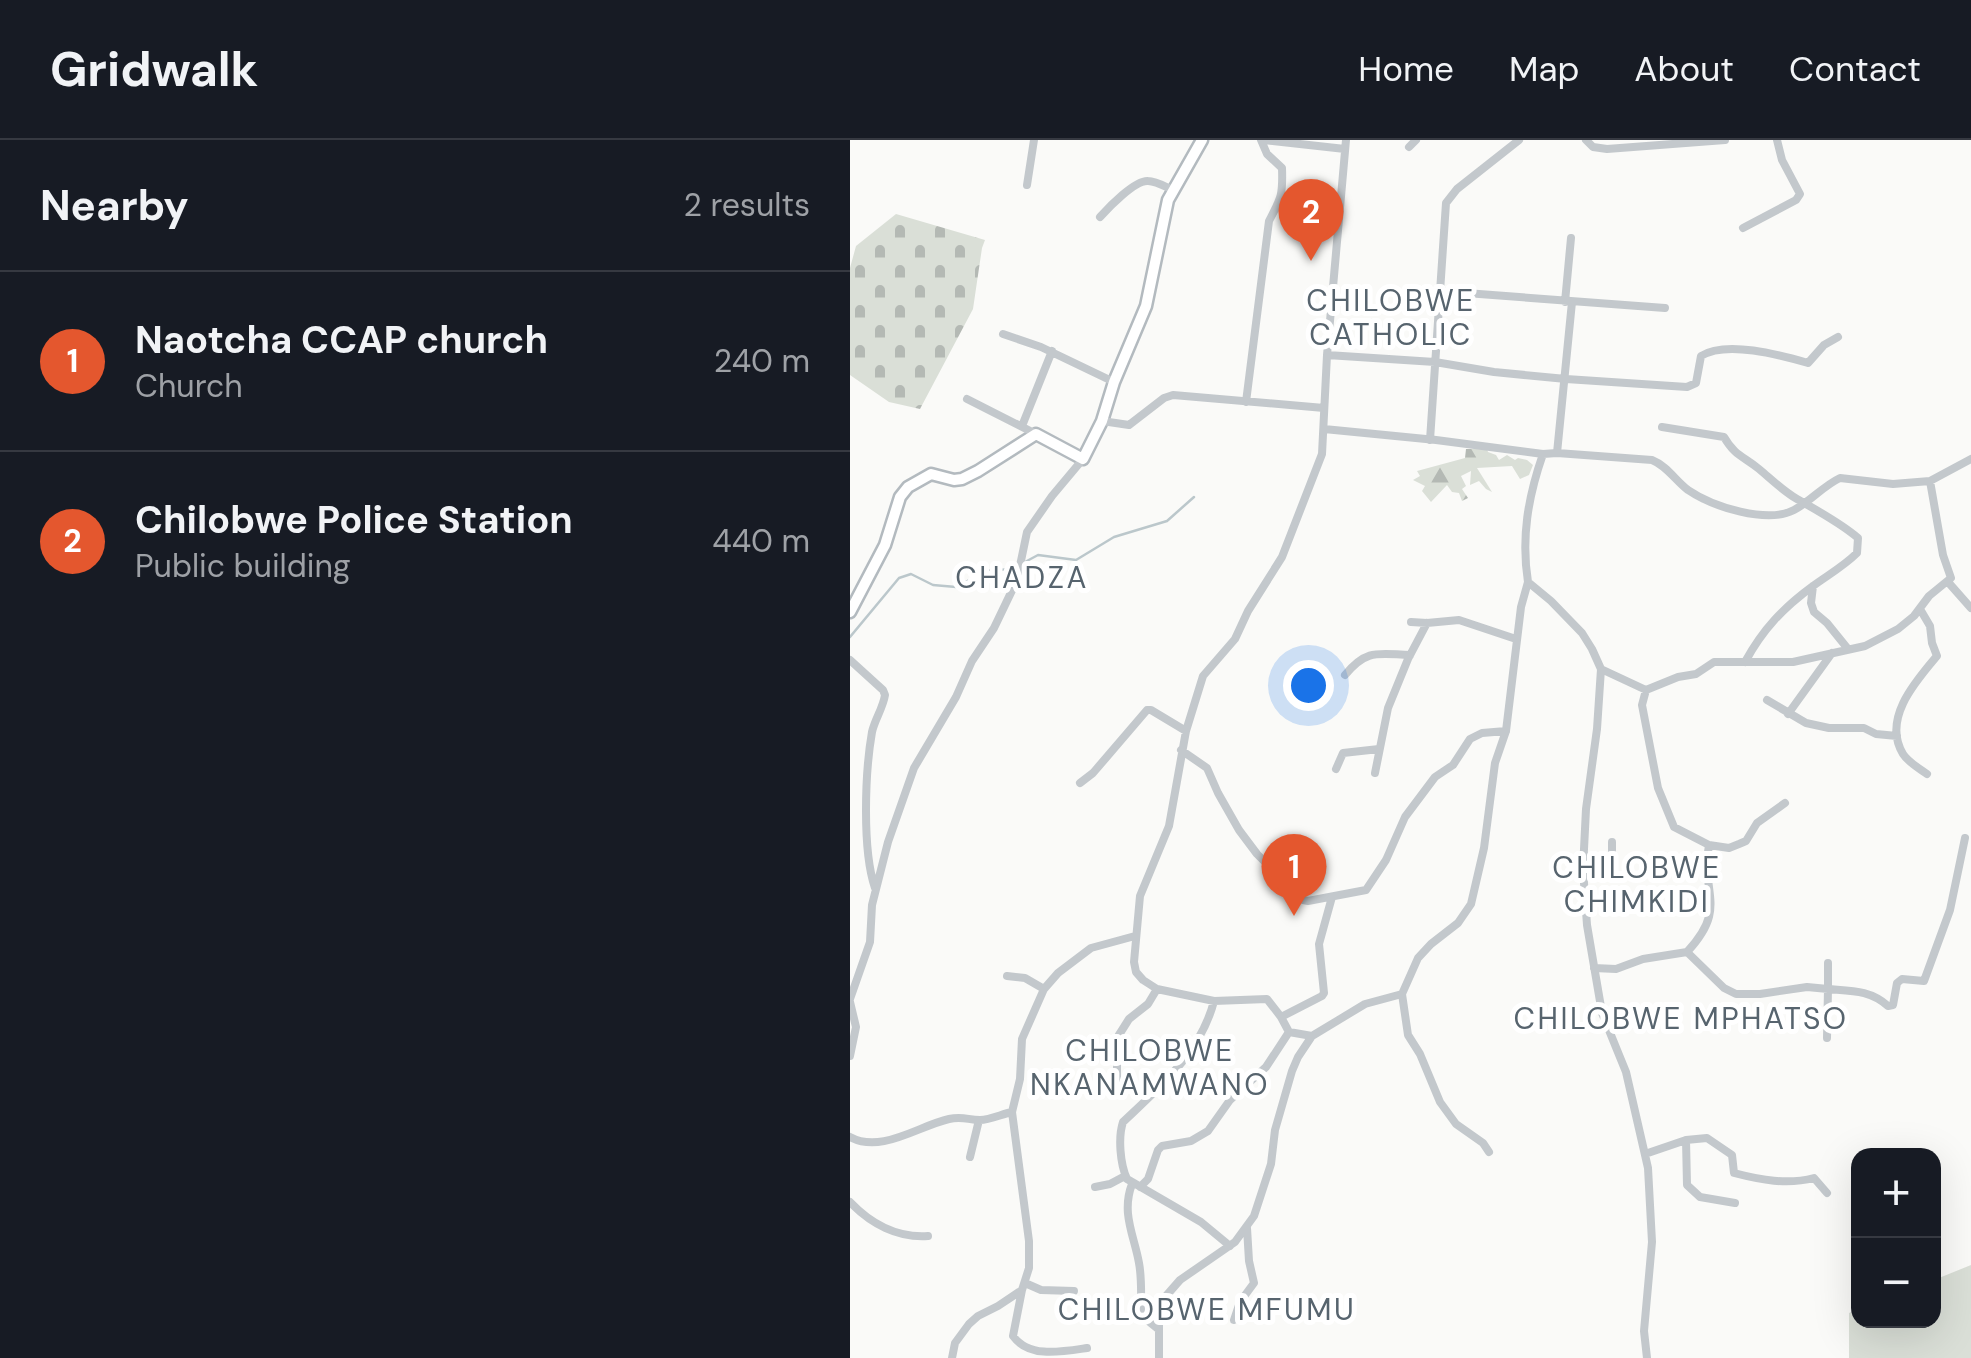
<!DOCTYPE html>
<meta charset="utf-8">
<style>
body{margin:0;font-family:"DM Sans",sans-serif;background:#242831;color:#f1f3f6}
.controls{position:absolute;right:30px;bottom:30px;display:grid;overflow:hidden;border-radius:20px;box-shadow:0 10px 40px #0002}
.controls button{width:90px;height:90px;display:grid;place-items:center;padding:0;border:0;border-bottom:2px solid #363941;background:#171b24;color:#f1f3f6;font:50px sans-serif}
.you{position:absolute;left:458px;top:545px;width:35px;height:35px;margin:-25px;border:8px solid #fff;border-radius:50%;background:#1a73e8;box-shadow:0 0 0 15px #1a73e833}
.badge{display:grid;place-items:center;width:65px;height:65px;border-radius:50%;background:#e4572e;color:#fff;font-size:32px;font-weight:700}
.pin{position:absolute;translate:-50% -82px;filter:drop-shadow(0 2px 5px #0008)}
.pin::after{content:'';position:absolute;top:52px;width:35px;height:30px;background:inherit;clip-path:polygon(0 0,100% 0,50% 100%)}
.list{margin:0;padding:0;list-style:none}
h2{display:flex;justify-content:space-between;align-items:center;height:130px;margin:0;padding:0 40px;font-size:42px}
h2 small{font-size:32px;font-weight:400;color:#9ea1a6}
.list li{display:grid;grid-template-columns:65px 1fr auto;gap:30px;align-items:center;box-sizing:border-box;height:180px;padding:0 40px;border-top:2px solid #363941}
.list b{display:block;font-size:38px;white-space:nowrap}
.list p{margin:0;font-size:32px;white-space:nowrap;color:#9ea1a6}
.list em{font-size:32px;font-style:normal;color:#9ea1a6}
.map{position:relative;flex:none;width:1121px;height:1218px;overflow:hidden}
header{display:flex;align-items:center;gap:60px;box-sizing:border-box;height:140px;padding:0 50px;background:#171b24;border-bottom:2px solid #363941}
header strong{font-size:48px}
nav{display:flex;gap:55px;margin-inline-start:auto;font-size:35px}
main{display:flex}
aside{flex:1;background:#171b24}
.map>svg:first-child{display:block}
.forest{fill:url(#forest-firs)}
.cemetery{fill:url(#cemetery-stones)}
.green{fill:#dadfd7}
.lines{fill:none;stroke-linecap:round;stroke-linejoin:round}
.stream{stroke:#bbc7cb;stroke-width:2.5}
.secondary-casing{stroke:#b3babf;stroke-width:15}
.street{stroke:#c3c8cc;stroke-width:8}
.secondary{stroke:#fff;stroke-width:10}
.labels{text-anchor:middle;dominant-baseline:central;stroke-width:10;stroke-linejoin:round;paint-order:stroke}
.quarter-label{font-size:30px;letter-spacing:2.5px;fill:#57646e;stroke:#fff}
</style>
<header>
<strong>Gridwalk</strong>
<nav><a>Home</a><a>Map</a><a>About</a><a>Contact</a></nav>
</header>
<main>
<aside>
<h2>Nearby<small>2 results</small></h2>
<ul class="list">
<li><span class="badge">1</span><div><b>Naotcha CCAP church</b><p>Church</p></div><em>240 m</em></li>
<li><span class="badge">2</span><div><b>Chilobwe Police Station</b><p>Public building</p></div><em>440 m</em></li>
</ul>
</aside>
<div class="map">
<svg width="1121" height="1218" viewBox="0 0 1121 1218">
<defs>
<pattern id="forest-firs" width="22" height="20" patternUnits="userSpaceOnUse" patternTransform="scale(2.5)"><rect width="22" height="20" fill="#dadfd7"/><path d="M5 1l3.5 6h-7zM16 11l3.5 6h-7z" fill="#b4b9b4"/></pattern>
<pattern id="cemetery-stones" width="16" height="16" patternUnits="userSpaceOnUse" patternTransform="scale(2.5)"><rect width="16" height="16" fill="#dadfd7"/><path d="M2 7V4a2 2 0 0 1 4 0v3zM10 15v-3a2 2 0 0 1 4 0v3z" fill="#b4b9b4"/></pattern>
</defs>
<rect width="100%" height="100%" fill="#fafaf8"/>
<path class="forest" d="M616,309h21l1,3 8,3 3,5 8,-5 8,5 3,-2 9,2 6,5 -4,10 -9,4 -8,-13 -35,2 15,24 -6,-3 -7,-8 -9,4 1,-14 -10,5 5,10 -4,3 6,9 -6,3 -3,-8 -7,-1 -5,-7 -16,17 -9,-11 3,-5 -12,-6 7,-4 -3,-5 48,-13z"/>
<path class="cemetery" d="M46,74l89,26 -3,8 -9,61 -53,100 -31,-7 -39,-27v-107l6,-22z"/>
<path class="green" d="M1121,1125v93h-122v-45l9,-4v11h76v-40z"/>
<g class="lines">
<path class="stream" d="M175,422l13,-7 38,5 38,-23 53,-16 27,-24
M0,497l49,-59 12,-4 22,11 23,2 30,-16 25,-2 7,-4"/>
<g class="secondary-casing">
<path id="secondary" d="M0,472l35,-67 15,-48 8,-10 23,-13 23,6 8,-1 16,-8 58,-37 47,25 19,-38 12,-39 32,-76 22,-106 34,-60"/>
</g>
<path class="street" d="M414,0l81,9
M496,0l-19,215 -5,99 -40,103 -34,54 -13,28 -32,37 -17,55 -17,95 -29,70 -6,66 2,10 7,8 14,9 57,12 53,-2 14,18 8,15 23,4 53,-32 37,-10
M736,0l7,7 14,2 118,-9
M559,7l7,-7
M177,45l7,-45
M250,77c9,-10 35,-37 48,-36 8,0 18,6 25,9
M893,88l53,-28 4,-6 -18,-34 -5,-20
M589,151l226,17
M715,162l6,-64
M153,194l38,13 73,35
M477,215l108,7 59,10 72,7 121,8 9,-4 5,-27c25,-16 79,-1 107,7l16,-18 14,-8
M117,259l69,35
M396,262l23,-181c12,-23 14,-25 13,-53l-15,-14 -6,-14
M252,281l27,4 35,-27 9,-3 151,13
M172,286l30,-75
M812,287l62,10c11,19 19,19 35,32 12,10 24,22 38,30 18,10 46,26 61,39l-1,15c-13,13 -29,22 -44,33 -30,22 -50,43 -68,76
M474,289l112,11 107,14 14,-1 95,7c15,6 23,20 36,30 25,17 79,34 106,20 17,-9 29,-24 46,-32l53,6 37,-3 41,-22
M580,300l16,-237 11,-14 62,-49
M707,313l15,-151
M693,314c-15,43 -22,84 -15,128l23,19 31,32 10,16 9,20 -4,60 -11,80 -3,60 4,56 15,88 24,59 22,96 4,74 -8,89 3,27
M1098,442l23,26
M963,446l-2,17 3,9 13,11 21,26
M1070,469l10,17 2,17 5,13c-22,26 -55,63 -34,98 5,8 17,15 24,20
M561,482l16,1 32,-3 57,19
M0,520l33,30 2,5c-2,13 -10,24 -13,37 -7,40 -10,118 3,156
M751,529l45,21 32,-13 18,-3 18,-12h79l72,-16 33,-17 16,-13 15,-20 22,-18 -8,-23 -13,-74
M495,535c22,-27 34,-21 65,-20
M796,550l-4,15 16,83 16,39 35,18
M917,560l39,23 23,5h35l12,6 21,2
M938,574l44,-61
M331,610l26,18 11,25 21,37 18,24 46,46 5,1 58,-11 20,-30 19,-43 30,-40 18,-12 17,-26 12,-6 24,-2
M486,629l7,-16 36,-4
M525,633l13,-65 20,-49 19,-36
M230,643l13,-10 54,-63h4l35,21
M733,729l25,-1 4,-6v-20
M837,812c42,-45 13,-58 22,-107l20,3 10,-4 7,-3 11,-18 28,-20
M837,812l37,36 12,6h24l47,-7 21,2 -1,49
M978,823v26c24,2 42,1 60,17l5,-1 4,-22 5,-4 22,2 26,-71 15,-72
M744,828l22,1 27,-10 44,-7
M157,836l18,2 19,11
M0,859l20,-57 2,-37 16,-63 26,-74 42,-71 16,-36 22,-33 23,-48 10,-48 25,-36 31,-37
M364,861c-13,51 -53,85 -91,121 -5,15 -3,42 4,57l74,43 29,24
M0,862l6,25 -6,29
M752,873l32,3 7,6
M431,877l41,-21 2,-3 -5,-49 13,-47
M267,948v-50l12,-19 19,-15 9,-15
M0,997c31,17 68,-11 99,-18 14,-3 19,1 31,1 10,0 22,-6 32,-8
M836,1000l1,45 13,12 35,6
M639,1012l-6,-9 -27,-19 -16,-22 -20,-48 -12,-19 -6,-41 16,-36 13,-14 27,-21 13,-19 13,-56 11,-85 11,-32 15,-124 7,-25
M795,1014l41,-14 21,-2 25,17 2,18c27,7 53,12 80,5l13,15
M120,1017l9,-37
M282,1044c-11,29 2,51 7,79 3,16 2,32 2,48l1,5 16,13
M245,1047l15,-3 15,-8
M290,1047l8,-8 10,-29 4,-4 29,-5 17,-10 22,-31 36,-33 23,-35
M0,1062c21,22 48,36 78,34
M175,1143l16,7 33,1
M172,1150l-9,46c16,22 47,16 74,12
M384,1180l6,-18 14,-19 -5,-22 -2,-33
M102,1218l3,-15 14,-19 9,-8 20,-10 24,-16 7,-22v-27l-17,-129 8,-33 2,-40 22,-50 14,-16 33,-25 44,-12
M309,1218v-36l7,-26 14,-16 55,-38 19,-26 17,-52 4,-34 17,-59 6,-14 14,-21"/>
<use href="#secondary" class="secondary"/>
</g>
<g class="labels">
<g class="quarter-label">
<text x="541" y="160">CHILOBWE<tspan x="541" dy="34">CATHOLIC</tspan></text>
<text x="172" y="437">CHADZA</text>
<text x="787" y="727">CHILOBWE<tspan x="787" dy="34">CHIMKIDI</tspan></text>
<text x="831" y="878">CHILOBWE MPHATSO</text>
<text x="300" y="910">CHILOBWE<tspan x="300" dy="34">NKANAMWANO</tspan></text>
<text x="357" y="1169">CHILOBWE MFUMU</text>
</g>
</g>
</svg>
<div class="controls">
<button>+</button>
<button>−</button>
</div>
<div class="you"></div>
<div class="pin badge" style="left:444px;top:776px">1</div>
<div class="pin badge" style="left:461px;top:121px">2</div>
</div>
</main>
